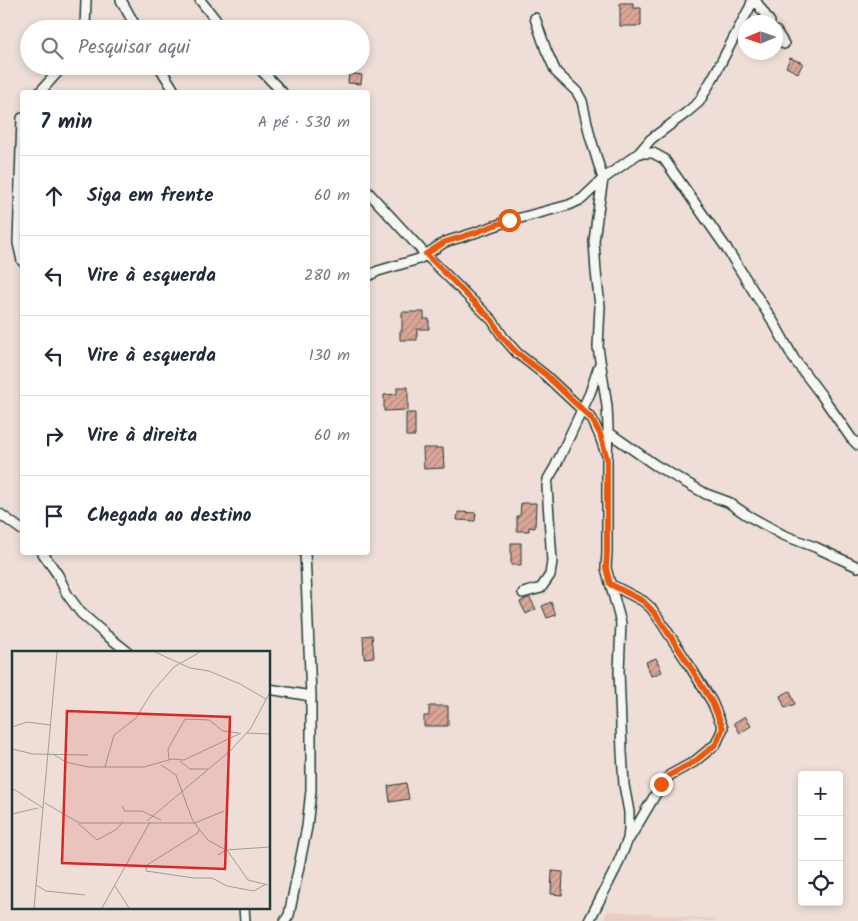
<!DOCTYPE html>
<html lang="pt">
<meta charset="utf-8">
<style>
body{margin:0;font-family:Kalam,sans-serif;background:#f6f6f7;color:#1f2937}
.controls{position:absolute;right:15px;bottom:15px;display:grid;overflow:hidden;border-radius:5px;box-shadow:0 2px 8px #0003}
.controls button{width:45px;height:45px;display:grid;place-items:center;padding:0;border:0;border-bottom:1px solid #e0e1e3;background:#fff;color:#1f2937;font:25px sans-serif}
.compass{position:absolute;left:738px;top:15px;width:45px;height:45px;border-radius:50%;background:#fff;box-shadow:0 2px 8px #0003;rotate:268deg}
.stop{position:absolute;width:15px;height:15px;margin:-11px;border:4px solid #ea580c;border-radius:50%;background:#fff}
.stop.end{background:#ea580c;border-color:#fff;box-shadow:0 1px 5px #0008}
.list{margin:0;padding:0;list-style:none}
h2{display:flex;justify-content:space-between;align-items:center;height:65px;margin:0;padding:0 20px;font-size:21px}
h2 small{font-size:16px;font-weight:400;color:#747a83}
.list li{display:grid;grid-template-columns:32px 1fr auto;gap:15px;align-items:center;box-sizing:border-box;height:80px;padding:0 20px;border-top:1px solid #e0e1e3}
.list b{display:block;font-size:19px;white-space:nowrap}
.list em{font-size:16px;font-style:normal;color:#747a83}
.icon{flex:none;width:28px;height:28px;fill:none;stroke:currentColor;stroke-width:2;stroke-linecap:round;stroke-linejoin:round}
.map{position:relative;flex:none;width:858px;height:921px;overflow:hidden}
.search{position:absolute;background:#fff;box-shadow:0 2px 8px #0003;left:20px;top:20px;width:350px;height:55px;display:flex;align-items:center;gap:12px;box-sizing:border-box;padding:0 18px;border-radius:28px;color:#747a83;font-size:19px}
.panel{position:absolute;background:#fff;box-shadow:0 2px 8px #0003;left:20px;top:90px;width:350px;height:465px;border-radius:5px}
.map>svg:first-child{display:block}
.built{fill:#e9cdc4}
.building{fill:url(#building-hatch);stroke:#1f3d34}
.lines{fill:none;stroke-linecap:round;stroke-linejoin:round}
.minor-casing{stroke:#1f3d34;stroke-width:12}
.minor{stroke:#f6f6f2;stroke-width:9}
.route{stroke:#ea580c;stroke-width:6}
.inset-road{fill:none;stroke:#9b9e96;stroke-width:1}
.view{fill:#d62828;fill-opacity:0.15;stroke:#d62828;stroke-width:2.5}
.inset-edge{fill:none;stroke:#1f3d34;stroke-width:2.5}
</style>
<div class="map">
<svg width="858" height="921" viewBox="0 0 858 921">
<defs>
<pattern id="building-hatch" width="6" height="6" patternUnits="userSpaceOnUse" patternTransform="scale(1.25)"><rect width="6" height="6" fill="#dda598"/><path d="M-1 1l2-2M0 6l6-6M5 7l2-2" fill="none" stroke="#b3887d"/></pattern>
</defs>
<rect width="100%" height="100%" fill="#eeded7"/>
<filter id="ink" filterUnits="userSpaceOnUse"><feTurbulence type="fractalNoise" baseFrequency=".02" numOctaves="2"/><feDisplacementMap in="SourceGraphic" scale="10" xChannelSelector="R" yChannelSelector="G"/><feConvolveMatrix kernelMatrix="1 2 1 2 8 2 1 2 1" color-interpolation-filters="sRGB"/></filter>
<g filter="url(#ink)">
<path class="built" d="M608,911l107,8v2h-112z"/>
<path class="building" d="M620,3h13v5h8v18h-21z
M790,58l13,5 -5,10 -12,-6z
M349,73l13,2 -1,9 -13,-1z
M402,312h22v7h5v10h-12v11h-17v-9h2z
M397,387h11v23l-24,1v-16l13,-1z
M406,413h9v23h-9z
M423,448h20l1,20 -20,1z
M521,503h15l-1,25 -6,-1v4h-12v-15h3z
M458,512l18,1 -1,8 -18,-1z
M511,543h10v22h-10z
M527,598h3l6,11 -10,5 -6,-12z
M551,602l5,13 -9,3 -5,-12z
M372,635l2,22 -10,1 -1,-22z
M656,658l6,14 -11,4 -5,-14z
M790,691l5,13 -10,4 -5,-12z
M429,706h19v20h-24v-10h5z
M745,716l6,10 -11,7 -6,-10z
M406,783l3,16 -19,3 -2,-16z
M552,871l11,1 -1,23 -11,-1z"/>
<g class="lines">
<g class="minor-casing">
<path id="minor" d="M121,0l16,29
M200,0l23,29
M755,0l15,22
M535,18l11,32 10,22 21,20 5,9 8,35 13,43 -6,39 -3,23 2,31 4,34 -2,41 9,59 1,22 -1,31v93l-1,16 15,55 -2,48 3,81 2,33 5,27v17l-1,10 -2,5 -10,24 -27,53
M85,29l1,-29
M776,31l8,13
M159,66l16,26
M257,66l25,26
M40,92l23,-26
M22,118l-4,125 4,18
M639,153h14l11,6 61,87 31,49 18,28 20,36 28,37 29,42 7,7
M368,192l58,63 66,65 11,17 14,16 28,22 47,44 7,15 6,17
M368,276l10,-5 41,-12 26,-17 29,-9 35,-12 60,-16 13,-6 21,-20 36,-26 12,-14 35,-26 13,-11 16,-28 36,-69 1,-5
M608,432l47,33 51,29 22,8 19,13 36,20 32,12 43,20
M0,514l22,16
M42,552l16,23 9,19 14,19 24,21 23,18
M610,584l33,17 8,7 6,8 29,44 26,42 11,26 -7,16 -22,18 -24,13 -9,10 -23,39 -9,15
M523,593l18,-5 9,-13 2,-14 -5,-74 1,-8 7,-12 35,-74 9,-27
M269,689l42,7
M244,907l1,14
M285,921l4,-6 18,-88 4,-37v-94l-6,-144"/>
</g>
<use href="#minor" class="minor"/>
</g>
</g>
<g class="lines" filter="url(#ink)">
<path class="route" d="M509,220l-35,13 -29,9 -19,12 66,66 10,17 15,16 28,21 47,45 8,15 7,25v93l-1,16 4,16 33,17 7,7 7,8 29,44 26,42 11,26 -7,16 -22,18 -24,13 -9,9"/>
</g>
<g transform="translate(12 651)">
<rect width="258" height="258" fill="#eeded7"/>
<path class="inset-road" d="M143,1l35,16 19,3 31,13 26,15M0,76l15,-5 23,3M235,82l23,1M0,98l21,5 55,1M41,103l13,8 22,5h56l28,-8 12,1 57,-27M157,109l-1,-11 17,-30 24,1 14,11 16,2M168,110l10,8h18M149,114l15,10 16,44 7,10 9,11 18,10M93,116l9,-32 22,-17 16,-26 22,-25 26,-15M0,137l31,20M33,152l34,20h116l29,-12M110,155l3,5h17l19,9M0,163l26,-6M135,170l83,-70 21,-23 19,-36M67,173l18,16 20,-11 6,-8M187,178l-1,4 -51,32 -1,6 48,7h18l15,8 27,5 12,-7M215,199l21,30 20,5M206,204l8,-5 44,-3M24,234l10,6 39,4M103,235l14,22M22,257l23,-256M90,257l48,-86"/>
<path class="view" d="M55,60l163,6 -5,152 -163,-6z"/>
<rect width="258" height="258" class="inset-edge"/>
</g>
</svg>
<div class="controls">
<button>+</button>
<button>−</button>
<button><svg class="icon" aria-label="locate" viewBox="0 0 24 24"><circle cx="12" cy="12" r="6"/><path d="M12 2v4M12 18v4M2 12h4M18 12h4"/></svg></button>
</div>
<svg class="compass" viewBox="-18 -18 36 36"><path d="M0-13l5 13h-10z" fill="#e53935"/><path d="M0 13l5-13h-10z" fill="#747a83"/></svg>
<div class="stop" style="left:509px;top:220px"></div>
<div class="stop end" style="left:661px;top:784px"></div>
<div class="search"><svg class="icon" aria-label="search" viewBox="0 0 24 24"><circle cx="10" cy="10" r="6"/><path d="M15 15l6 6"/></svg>Pesquisar aqui</div>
<section class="panel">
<h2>7 min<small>A pé · 530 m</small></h2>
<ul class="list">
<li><svg class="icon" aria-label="ahead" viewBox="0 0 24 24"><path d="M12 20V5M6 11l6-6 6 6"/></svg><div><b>Siga em frente</b></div><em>60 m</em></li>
<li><svg class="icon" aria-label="left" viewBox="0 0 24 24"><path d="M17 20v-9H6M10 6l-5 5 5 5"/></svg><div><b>Vire à esquerda</b></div><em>280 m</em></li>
<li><svg class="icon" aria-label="left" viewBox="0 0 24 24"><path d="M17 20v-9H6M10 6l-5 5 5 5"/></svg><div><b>Vire à esquerda</b></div><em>130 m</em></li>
<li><svg class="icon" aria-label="right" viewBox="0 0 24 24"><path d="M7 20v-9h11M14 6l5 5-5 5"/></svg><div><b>Vire à direita</b></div><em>60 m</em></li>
<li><svg class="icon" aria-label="arrive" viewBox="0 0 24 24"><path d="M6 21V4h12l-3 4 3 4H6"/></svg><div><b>Chegada ao destino</b></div></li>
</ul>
</section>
</div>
